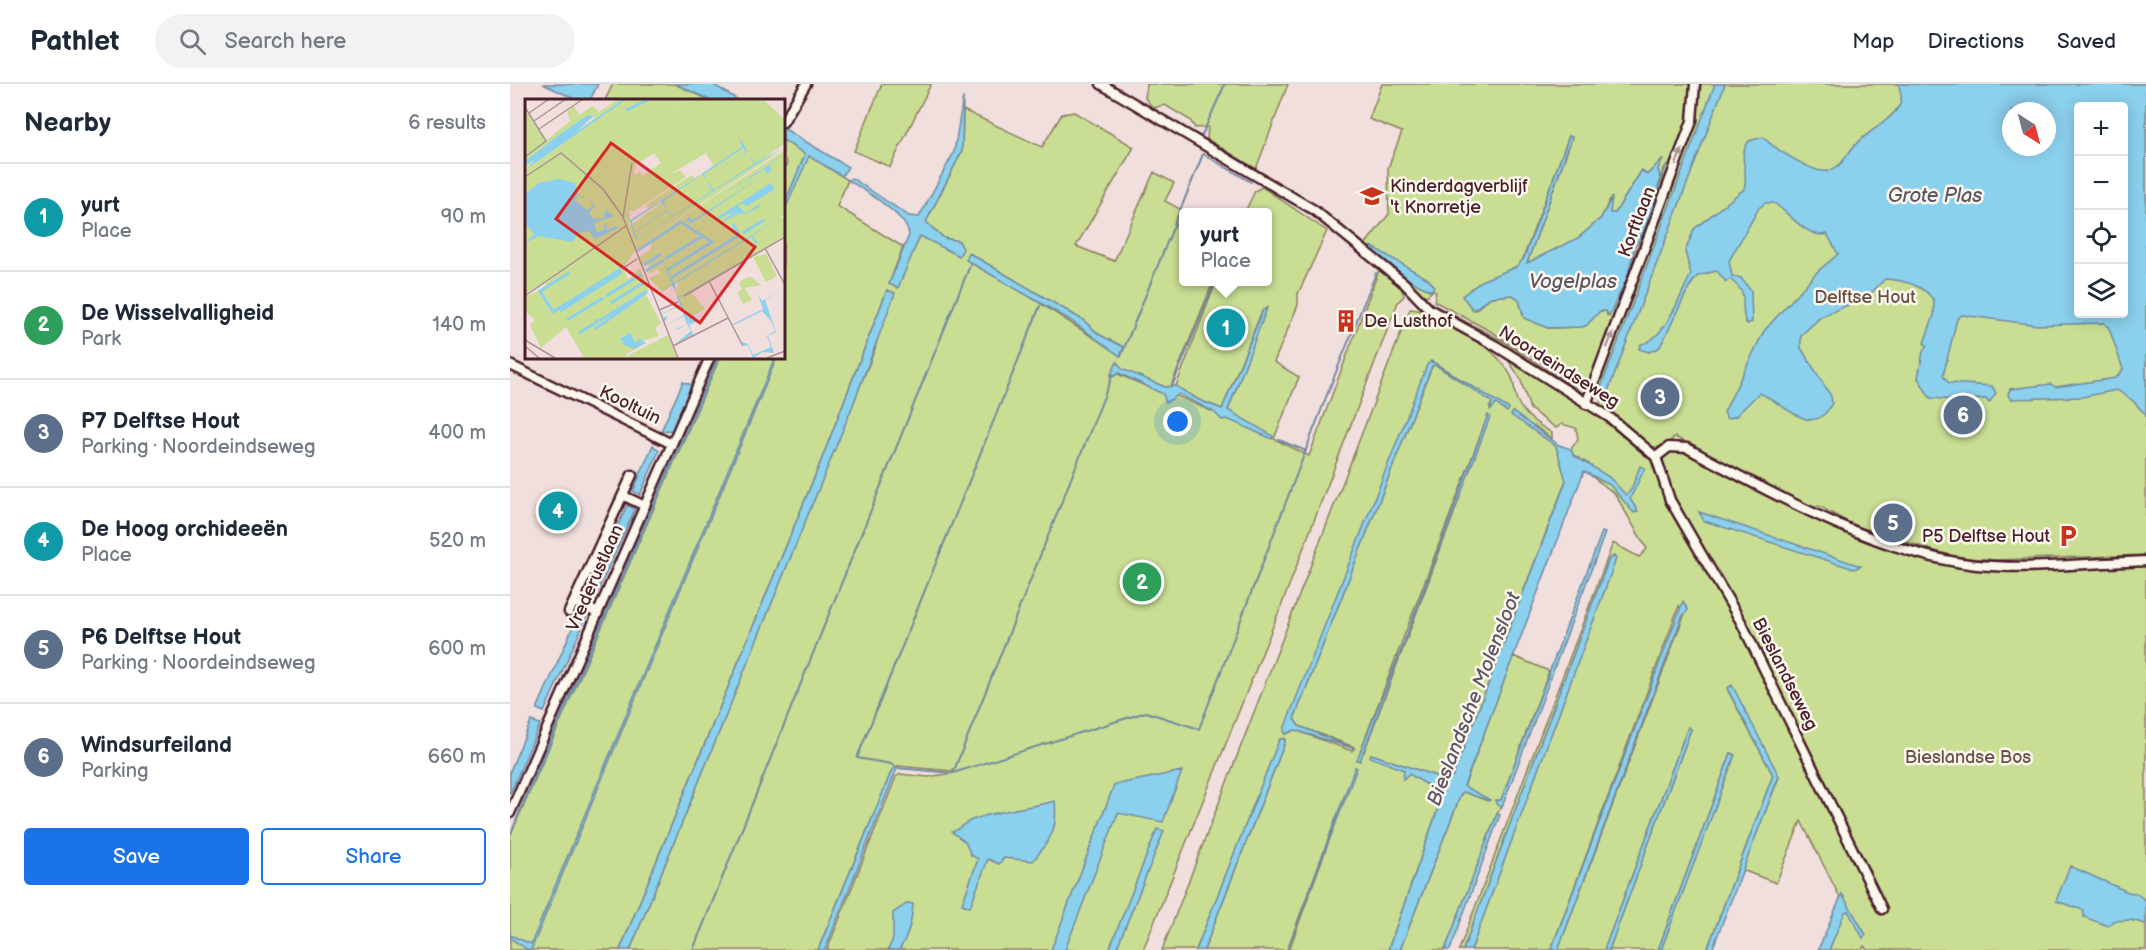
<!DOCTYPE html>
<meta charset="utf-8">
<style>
body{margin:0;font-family:"Balsamiq Sans",sans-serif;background:#f2f2f3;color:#1f2937}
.controls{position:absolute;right:18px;top:18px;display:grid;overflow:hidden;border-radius:6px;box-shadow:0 3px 15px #0003}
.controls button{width:54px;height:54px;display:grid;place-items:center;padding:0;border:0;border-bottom:2px solid #e0e1e3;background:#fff;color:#1f2937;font:30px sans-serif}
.compass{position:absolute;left:1492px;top:18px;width:54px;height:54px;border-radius:50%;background:#fff;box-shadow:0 3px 15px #0003;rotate:144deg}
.you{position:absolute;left:668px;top:338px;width:21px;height:21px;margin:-15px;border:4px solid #fff;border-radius:50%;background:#1a73e8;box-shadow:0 0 0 9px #1a73e833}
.badge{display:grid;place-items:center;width:39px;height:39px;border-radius:50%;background:#1a73e8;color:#fff;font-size:20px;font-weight:700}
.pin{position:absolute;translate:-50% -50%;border:3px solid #fff;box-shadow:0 2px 6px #0006}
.popup{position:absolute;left:669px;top:124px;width:93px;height:78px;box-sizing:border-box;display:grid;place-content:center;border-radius:6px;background:#fff;filter:drop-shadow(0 2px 4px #0005);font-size:20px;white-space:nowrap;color:#747a83}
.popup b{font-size:22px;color:#1f2937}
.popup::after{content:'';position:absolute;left:50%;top:100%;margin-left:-12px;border:12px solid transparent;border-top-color:#fff}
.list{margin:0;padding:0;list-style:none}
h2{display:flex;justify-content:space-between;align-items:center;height:78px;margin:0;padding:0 24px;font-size:26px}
h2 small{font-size:20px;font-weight:400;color:#747a83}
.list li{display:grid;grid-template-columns:39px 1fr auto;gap:18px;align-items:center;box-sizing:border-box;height:108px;padding:0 24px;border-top:2px solid #e0e1e3}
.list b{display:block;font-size:22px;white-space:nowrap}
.list p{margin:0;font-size:20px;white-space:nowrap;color:#747a83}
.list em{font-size:20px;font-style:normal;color:#747a83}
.actions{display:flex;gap:12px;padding:18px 24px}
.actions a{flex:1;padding:14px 0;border:2px solid #1a73e8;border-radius:6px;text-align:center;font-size:21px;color:#1a73e8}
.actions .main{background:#1a73e8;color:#fff}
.icon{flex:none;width:33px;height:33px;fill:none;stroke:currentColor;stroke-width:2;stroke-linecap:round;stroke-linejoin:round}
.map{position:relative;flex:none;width:1636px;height:866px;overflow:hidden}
header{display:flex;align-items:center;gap:36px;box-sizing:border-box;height:84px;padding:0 30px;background:#fff;border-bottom:2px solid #e0e1e3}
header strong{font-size:28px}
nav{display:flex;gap:33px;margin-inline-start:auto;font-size:21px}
.search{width:420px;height:54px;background:#f2f2f3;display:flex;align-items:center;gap:15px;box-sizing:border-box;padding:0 21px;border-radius:33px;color:#747a83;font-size:22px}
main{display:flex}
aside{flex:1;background:#fff}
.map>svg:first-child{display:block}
.green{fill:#c9de93;stroke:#8a7e5f;stroke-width:1.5;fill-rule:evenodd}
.water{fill:#8bd0ed;stroke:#71899f;stroke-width:1.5;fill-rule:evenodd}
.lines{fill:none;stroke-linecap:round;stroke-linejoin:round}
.stream{stroke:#71899f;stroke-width:2}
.minor-casing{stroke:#4a1f2b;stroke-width:13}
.minor{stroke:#fbf7ec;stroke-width:8}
.oneway{fill:#ab9695}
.labels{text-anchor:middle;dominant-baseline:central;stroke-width:5;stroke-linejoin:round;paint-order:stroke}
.poi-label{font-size:18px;fill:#4a1f2b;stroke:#fbf7ec;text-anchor:start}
.street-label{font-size:18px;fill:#4a1f2b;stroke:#fbf7ec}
.park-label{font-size:18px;fill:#6a4f45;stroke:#fbf7ec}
.water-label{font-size:20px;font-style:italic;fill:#5e5465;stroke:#fbf7ec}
.inset-river{fill:none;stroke:#8bd0ed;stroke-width:3}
.inset-road{fill:none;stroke:#ae9296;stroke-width:1.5}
.view{fill:#d62828;fill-opacity:0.15;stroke:#d62828;stroke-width:3}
.inset-edge{fill:none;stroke:#4a1f2b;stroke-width:3}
</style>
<header>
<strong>Pathlet</strong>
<div class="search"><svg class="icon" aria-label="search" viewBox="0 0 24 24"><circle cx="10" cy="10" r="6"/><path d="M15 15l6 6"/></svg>Search here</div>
<nav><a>Map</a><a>Directions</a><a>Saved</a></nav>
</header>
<main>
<aside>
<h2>Nearby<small>6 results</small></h2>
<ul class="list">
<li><span class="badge" style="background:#0f9aa8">1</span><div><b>yurt</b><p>Place</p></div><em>90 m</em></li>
<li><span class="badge" style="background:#2e9e5b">2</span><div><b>De Wisselvalligheid</b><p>Park</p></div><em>140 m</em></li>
<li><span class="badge" style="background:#5c6f8a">3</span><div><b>P7 Delftse Hout</b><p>Parking · Noordeindseweg</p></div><em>400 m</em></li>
<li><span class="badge" style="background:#0f9aa8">4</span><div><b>De Hoog orchideeën</b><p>Place</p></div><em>520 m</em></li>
<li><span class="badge" style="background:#5c6f8a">5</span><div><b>P6 Delftse Hout</b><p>Parking · Noordeindseweg</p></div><em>600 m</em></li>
<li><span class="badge" style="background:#5c6f8a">6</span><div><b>Windsurfeiland</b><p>Parking</p></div><em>660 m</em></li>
</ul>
<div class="actions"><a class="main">Save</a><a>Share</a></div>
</aside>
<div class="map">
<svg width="1636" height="866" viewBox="0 0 1636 866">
<rect width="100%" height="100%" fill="#f1dfde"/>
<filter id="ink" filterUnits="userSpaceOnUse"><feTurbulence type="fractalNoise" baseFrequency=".0167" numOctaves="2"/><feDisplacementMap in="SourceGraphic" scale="12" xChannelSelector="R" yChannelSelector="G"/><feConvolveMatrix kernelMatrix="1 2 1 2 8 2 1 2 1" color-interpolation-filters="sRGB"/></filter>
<g filter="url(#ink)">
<path class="green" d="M103,0h62l35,16h-105z
M372,0h49l-41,83 -36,-16z
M637,0h141l-32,85 -49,-30 1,-12 -13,1 -5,-8 -25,-15 -12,3 -8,-10z
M872,0h310l-2,36 -102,271 -96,-59 -58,-31 2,-9 -3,-2 -6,6 -7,-2 -56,-48 25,-32 -1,-46 14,-36 -33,-13zM1059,52l3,2 -45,125 51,-24 23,-21 9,-19v14h5l27,-43 5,5 16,-16 -5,10 2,10 4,-11 -1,8 -47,130 -9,9 -1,-4h-6l-12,10 -1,4 -5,2 -34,1 -24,-10 -5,-18 -6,-5 -22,2 -16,13 -8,-8 3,-13 51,-25zM861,163l57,32 6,7 -3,5 -40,-23z
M1188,0h448v471l-153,5c-14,-3 -24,1 -38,-3l-100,-31 -36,-20 -8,3 -136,-72 -12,10h-13l-33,-28v-3l-18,-8 3,-11 -9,-3 76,-195zM1568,22h46v208h-46zM1501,27h36v36h-36z
M453,26l79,37 20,-33 12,-2 60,35 -58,99 38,15 40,-89 20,11 -9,18 15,8 -6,15 10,6v52h29l-42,104 -6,1 -47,-19 -3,5 54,23h8l34,15 18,2 -1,-3 38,-101 -4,2 -40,98 -23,-9 -23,-14 40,-104h52v-70h-23l10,-21 7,-4 65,44 -29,63v11l-24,57 25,15 -25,62 35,17 70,-186 22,17 3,9 -6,6 -116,302 -139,346h-316l69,-173 4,-3 28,3 25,-4 2,-5 -4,3 -53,-5 -6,4 -74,180h-188l245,-601 12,-59 -66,171 -201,489h-110v-114l210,-479h63v-144l25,-58 40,25 -11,26 66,41 -14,37 8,3 23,-51 42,14 -3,-9 -15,-3 -18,-16 36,-71zM459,169l114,67 17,15 23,12h-15l-96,-62 -41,-22z
M273,56l23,14 -23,54v-35l4,-10 -4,-7z
M922,220l71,37 82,53 -4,1 -148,-88z
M900,225c32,2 86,38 101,67 3,5 3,11 4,17 3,19 22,31 37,40v6l-17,-13 -2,4 23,16 10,34 -113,296 -6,4 -76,-26v3l33,13 37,23 -1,10 -52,147h-99l67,-183 -69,183h-83l81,-208v-3h-5l-84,211h-34zM921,277l77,48 -2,2 -10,-7 -7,4 4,-6 -57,-37 -4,1 -138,353 5,7 55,21 -2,4 -57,-21 -9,4zM978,331l-36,104 -88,233h-4z
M994,270l92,60 42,35 25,10 8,-8 13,-1 214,99 55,16 27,4 166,-4v385h-279l-3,-4 -2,4h-33l13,-35 5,-4 -46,-90 -25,62 -34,-13 37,-93 -52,-88 46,86 -66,175h-46l73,-196 -3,-1 -73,197h-49l82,-221 -3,-2 -84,223h-46l127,-337 -6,-7 -128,344h-80l138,-391 -146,391h-4l154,-407 26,14 8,-8 -32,-55 -30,-23 4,-7 -16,-9 -2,-6 7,-10 -2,-11 -14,-4 -6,4 -26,-19 -10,-31z
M1003,572l36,15 -48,129h-5l1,5 5,2 -5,7 -52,136h-45l61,-156 3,-2 24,9 -24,-14z"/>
<path class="water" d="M33,0h55l-8,16h-13z
M165,0h38l25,16h-28z
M1205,0h10l-118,310 -4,1 -2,-8z
M1388,0h248v331l-14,-15 -15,-10 -35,7 -72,2 -2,-5 2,-5 41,-5 4,3 61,-9 7,-9 -14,-41 -5,-5 -67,2 -75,-10 -5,4 -14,57 6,7 43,3 4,7 -7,10 -3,-4 -32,1 -24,-2 -12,-20 5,-27 4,-5 -3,-3 10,-28v-14c-10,-16 -32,-21 -49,-22l-17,17 -47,21 -20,18v13l30,48 1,7c-19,39 -49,-2 -73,-10l-23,23 -9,3 -3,-7 40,-81 53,-59 21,-18 -11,-20c-18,6 -38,-21 -53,-31h-9l-6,5 -30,53 3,15 9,2 10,13 1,31 -5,2 -2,-3c-6,-21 6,-25 -15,-42l-4,3 -9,-11c-6,2 -13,2 -19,5 -10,6 -30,59 -39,72l-10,4 -10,-3 2,-5c23,-3 40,-50 50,-70l-6,-22 9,-23 50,-40c6,-18 -8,-31 5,-48l14,-4c9,10 51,37 64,34 16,-3 19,-18 30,-28 12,-12 33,-22 42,-37 4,-7 2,-14 -1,-22zM1614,22v208h-46v-208zM1501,27h36v36h-36z
M453,13l-1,54 -36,71 18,16 15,3 4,8 -4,7 -39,-20 -22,52 -9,-4 20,-49c-1,-19 -44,-44 -61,-55l4,-2 57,38 10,1 35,-65z
M273,44l65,39 -6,9 -33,-20 -26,58v-6l22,-54 -22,-14z
M1059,52l3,1 -45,126 51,-25 23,-20 11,-21 -2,16h5l27,-43 5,5 16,-17 -5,11 2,9 7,-14 -9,23 1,5 -16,41 -8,13 -8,32 -18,38 -3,-5h-6l-13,14 -5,2 -34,1 -24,-10 -5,-18 -6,-5 -22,2 -18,13 -11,-14 21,-16 33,-13 8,-9z
M861,162l57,33 6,7 -3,5 -24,-12 -38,-29z
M459,169l114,67 17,15 24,12 -4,9 -50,-36 -99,-57 -5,-3z
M377,206l8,3 -42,112 -223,545h-10l201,-489z
M757,224l-39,102 45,26 -1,3 -45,-20 -5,1 -8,-8 -35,-18 -13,9 -3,-9 -44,-21 -6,4 -3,-1 7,-14 5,7 43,18 11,-1 23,14 23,9 41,-99z
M208,273h2l-210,479 16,-41z
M265,273h2l-246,593h-3l-18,-12v-3l21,9z
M921,277l78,48 -2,3 -11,-8 -6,7 2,-9 -56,-37 -4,1 -138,353 5,7 56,23 -60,-19 -10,4 -1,-5 143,-364z
M173,298l9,3 -19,45 -12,1z
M1003,328l46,33 12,4 2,6 36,22 17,18 5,-5 9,-24 5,2 -15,31 8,12 -4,2 -24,-28 -26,-14 -120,315 26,14 -1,1 -25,-9 -3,2 -61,156h-12l52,-147 1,-10 -32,-19 -6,5 1,-9 -34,-13 1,-3 76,26 6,-4 113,-295 -10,-35 -45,-31z
M978,331l2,2 -130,344 -3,-1 3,-8 44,-110z
M143,361l6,6 -19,44 -7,-4z
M117,421l8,4 -42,93 -7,-4z
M1189,428l162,54 -7,3 -150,-48z
M1092,448l3,1 -103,274 -5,-2 -2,-4 6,-1z
M1104,472l2,3 -10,28 -135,363h-8l146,-391z
M1173,517l5,9 -6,7 -124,333h-7z
M69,529l8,3 -43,96 -7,-3z
M1222,601l47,91 -67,174h-5l66,-175 -46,-87z
M21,637l9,3 -30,70v-23z
M1178,643l3,2 -82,221h-5z
M774,654l1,4 -81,208h-8l83,-210z
M1221,669l4,2 -74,195h-3z
M388,682l-73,184h-7l74,-180z
M845,683l2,1 -70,182z
M672,687l-19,51 -45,-9 -53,137h-14l63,-165z
M545,717c3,28 -4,38 -22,60l-29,-3 -5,6 -11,-5 -18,48 -8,-3 16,-45 -7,-4 -6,-13 -13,-10c8,-3 12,-9 20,-12 27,-10 55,-12 83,-19z
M987,730l3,1 -50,135h-5z
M647,745l7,2 -48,119h-7z
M1560,782l58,26 8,1 10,8v23l-16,-4 -17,1 -5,5 -24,-9 -1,-7 -27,-9z
M1332,810l24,41 -3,3 -15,-27 -3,1 -16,38h-11z
M398,819l5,1c-1,16 -5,33 -14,46h-11l5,-11v-26z"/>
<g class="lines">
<path class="stream" d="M692,51l23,-51
M530,222l-183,452 34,6 5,4 57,5 193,-61 53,17 131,-342 46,-114
M611,272l82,-202 48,28
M662,302l43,-104
M769,356l27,11
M443,689l160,-399
M183,866l278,-687"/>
<g class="minor-casing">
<path id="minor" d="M591,0l213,126 90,73 25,26 67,37 113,71 47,40 14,43 71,122 141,287
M273,38l23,-38
M0,281l162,79
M1076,320l106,-283 3,-37
M1146,373l13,-10 18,1c84,45 194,107 290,117 55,5 114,-2 169,-4
M114,412l21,10
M64,518l24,11
M59,528l63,-137
M0,729l200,-456"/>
</g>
<use href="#minor" class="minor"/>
</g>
<defs><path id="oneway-solid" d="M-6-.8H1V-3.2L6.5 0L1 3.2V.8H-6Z" transform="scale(1.5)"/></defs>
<g class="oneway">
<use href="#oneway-solid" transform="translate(1169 73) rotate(-69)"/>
<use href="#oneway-solid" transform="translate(1100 256) rotate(-69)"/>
</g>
</g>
<defs>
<g id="school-bare" transform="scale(1.8)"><path d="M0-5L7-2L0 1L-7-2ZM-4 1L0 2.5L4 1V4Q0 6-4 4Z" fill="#c8321e" stroke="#fbf7ec" stroke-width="2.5" paint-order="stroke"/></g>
<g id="building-bare" transform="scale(1.8)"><path d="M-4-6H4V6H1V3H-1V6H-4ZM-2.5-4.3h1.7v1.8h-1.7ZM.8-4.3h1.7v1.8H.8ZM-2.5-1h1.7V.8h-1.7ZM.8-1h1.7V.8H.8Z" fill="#c8321e" stroke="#fbf7ec" stroke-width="2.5" paint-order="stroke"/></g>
<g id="parking-bare" transform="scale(1.8)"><path d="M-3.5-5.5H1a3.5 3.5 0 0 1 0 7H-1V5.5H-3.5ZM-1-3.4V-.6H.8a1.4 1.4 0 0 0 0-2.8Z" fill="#c8321e" stroke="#fbf7ec" stroke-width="2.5" paint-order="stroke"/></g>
</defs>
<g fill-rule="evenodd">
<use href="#school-bare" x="862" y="112"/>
<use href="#building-bare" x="836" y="237"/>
<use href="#parking-bare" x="1558" y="452"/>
</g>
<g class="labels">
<g class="poi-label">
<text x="880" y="102">Kinderdagverblijf<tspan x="880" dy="21">'t Knorretje</tspan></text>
<text x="854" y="237">De Lusthof</text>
<text x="1540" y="452" text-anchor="end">P5 Delftse Hout</text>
</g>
<g class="street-label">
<text transform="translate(1127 138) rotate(-69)">Korftlaan</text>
<text transform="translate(1049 283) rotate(32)">Noordeindseweg</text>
<text transform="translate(120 321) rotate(26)">Kooltuin</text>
<text transform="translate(85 494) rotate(-66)">Vrederustlaan</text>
<text transform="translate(1275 590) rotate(63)">Bieslandseweg</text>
</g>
<g class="park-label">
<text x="1355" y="213">Delftse Hout</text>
<text x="1458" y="673">Bieslandse Bos</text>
</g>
<g class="water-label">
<text x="1425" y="112">Grote Plas</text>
<text x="1063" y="198">Vogelplas</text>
<text transform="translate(964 615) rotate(-69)">Bieslandsche Molensloot</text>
</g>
</g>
<g transform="translate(15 15)">
<rect width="260" height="260" fill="#f1dfde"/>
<path d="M93,0h6l-99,69v-59l22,31 23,-19 -3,-10 7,-5 5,8 -6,5 19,-13 7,6zM68,15l1,5 -20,14 -26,11zM102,0h62l-23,16 24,-16h73l21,20v25l-27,19 27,-14 -148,98 148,-96v63l-4,4h4v18l-92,57 13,16 -17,9 -12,-25 3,-12 -17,11 -13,-14 11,-5 -2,-4 -9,5 -1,-11 -8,3 -2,-8 12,-8 3,-10 -18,11 -12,17 5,11 12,-11 9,22 -54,39 51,-34 15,28 -6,5 4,8 -24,7 -3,-9 -10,2 -2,2 4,-1 2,9 14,1 -14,7 1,4h-43l-18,-31 -25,21 -11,-23 5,-5 -10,-9v-14l21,-10 -1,-3 9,-7 -29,18v-125zM129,54l7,10 -19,13 -2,-4 -6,3 1,-10zM181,54l8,14 -19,12 -3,-4 -33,21 -13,9 2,4 41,-26 -60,43 1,-16 4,1 52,-34 -6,-7 -11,5zM241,155l11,22 -11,6 -13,-25zM225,177l11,9 -16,3 7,12 -9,4 -6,-11 5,-4 -3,-7zM143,236l9,23h-49l-1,-2z" fill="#c9de93" fill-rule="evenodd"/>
<path d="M99,0h3l-102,71 10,-10 -10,5v-4l30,-23 31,-22 9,-1 -19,17zM255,24l-35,23 2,6 -40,26 39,-26 -3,-4 -39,26 2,5 -4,-5 -38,27 3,8 -6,-7 -29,19 2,11 33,-22 6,6 39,-25 -5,-11 7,10 40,-26 -6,-11 7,10 29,-16 -148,93 -8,-24 -3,1 3,-3 2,6 31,-19 -2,-4 3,3 80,-53 -3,-8 6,7zM142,112l5,6 -35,22 -2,-7zM259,56l-15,11 3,4 -80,53 -7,-3 5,-3 3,3 74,-47 -2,-4 -46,28zM34,80l16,4 3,11 10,6 -10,-5 -3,5 12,10 6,-4 -3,-5 5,4 -6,8 3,5 11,1 3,-9 8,6 -20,7 3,9 7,-2v-4l2,-3 1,7 9,-4 2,2 -23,11 -6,-8 -10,2 -7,9 -33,-6 -14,7 9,-9 -9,-11v-29l14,-11zM246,84l4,6 -28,17 -5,-3 -4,3 8,7 14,-9v3l-12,6 -10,1 -21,11 19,-14 -20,9 3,-4zM254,119l-27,18 6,7 26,-16 -31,19 3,6 9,-5 -86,51 9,20 31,-16 -25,13 3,6 -7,4 -3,-6 6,16 -18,9 16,-13 -4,-7 -8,5 -5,1 13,-6 -3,-8 -18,9 18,-10 -4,-9 -18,8 1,4 5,-2 -3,6 -4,-8 19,-9 -4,-11 3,3 77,-45 -3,-6 -74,45 77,-47 -5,-7 -23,14 -53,33 1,9 -4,-8 -11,8 11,-9 -9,-23 11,22zM259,190l-19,11 11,32 -8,4 6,17 -12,-1 -9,6 -5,-13 -4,1 -2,-4 6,2 5,11 18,-8 -4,-11 8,-5 -4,-10 -9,-10 -28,14 -1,-1 30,-15 -5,-14 4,6zM106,234l4,10 5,-4 6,4 -12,6 -10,-4 -4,-7z" fill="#8bd0ed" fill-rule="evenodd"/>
<path class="inset-river" d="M101,11l24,-11M218,134l21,-13M112,152l44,-29 31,20 -45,28M140,160l39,-24M119,166l17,-11M121,172l18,-11M44,174l-29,18 13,21 68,-43M146,179l68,-43 -6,-11M81,197l36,-22M86,204l32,-20M35,212l62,-39M42,221l36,-22M74,222l48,-30M70,230l52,-37M54,234l18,-11 -1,-3"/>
<path class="inset-road" d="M0,8l21,34 -21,16M4,14l20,-14M9,22l32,-22M14,30l44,-30M0,78l36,-24 42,36 20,28 55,141M98,118l9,-54M240,149l20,37M105,175l-5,-7 12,-8M184,182l34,65M0,197l101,-70M159,197l101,-59M134,211l19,-8M0,241l30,18M0,247l14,12M148,247l55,-28M242,259l18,-7"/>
<path class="view" d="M86,44l144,104 -55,76 -144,-104z"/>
<rect width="260" height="260" class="inset-edge"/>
</g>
</svg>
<div class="controls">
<button>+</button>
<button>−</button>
<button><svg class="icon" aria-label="locate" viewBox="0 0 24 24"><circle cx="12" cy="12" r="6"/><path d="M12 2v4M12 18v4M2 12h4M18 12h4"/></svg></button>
<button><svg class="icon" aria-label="layers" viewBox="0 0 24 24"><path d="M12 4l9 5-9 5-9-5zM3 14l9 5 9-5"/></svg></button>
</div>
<svg class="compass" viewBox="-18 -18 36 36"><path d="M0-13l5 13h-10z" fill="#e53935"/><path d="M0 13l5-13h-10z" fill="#747a83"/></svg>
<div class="you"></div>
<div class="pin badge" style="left:716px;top:244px;background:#0f9aa8">1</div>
<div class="popup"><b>yurt</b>Place</div>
<div class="pin badge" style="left:632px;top:498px;background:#2e9e5b">2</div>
<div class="pin badge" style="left:1150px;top:313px;background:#5c6f8a">3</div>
<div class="pin badge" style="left:48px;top:427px;background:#0f9aa8">4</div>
<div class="pin badge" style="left:1383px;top:439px;background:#5c6f8a">5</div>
<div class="pin badge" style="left:1453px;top:331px;background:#5c6f8a">6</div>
</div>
</main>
